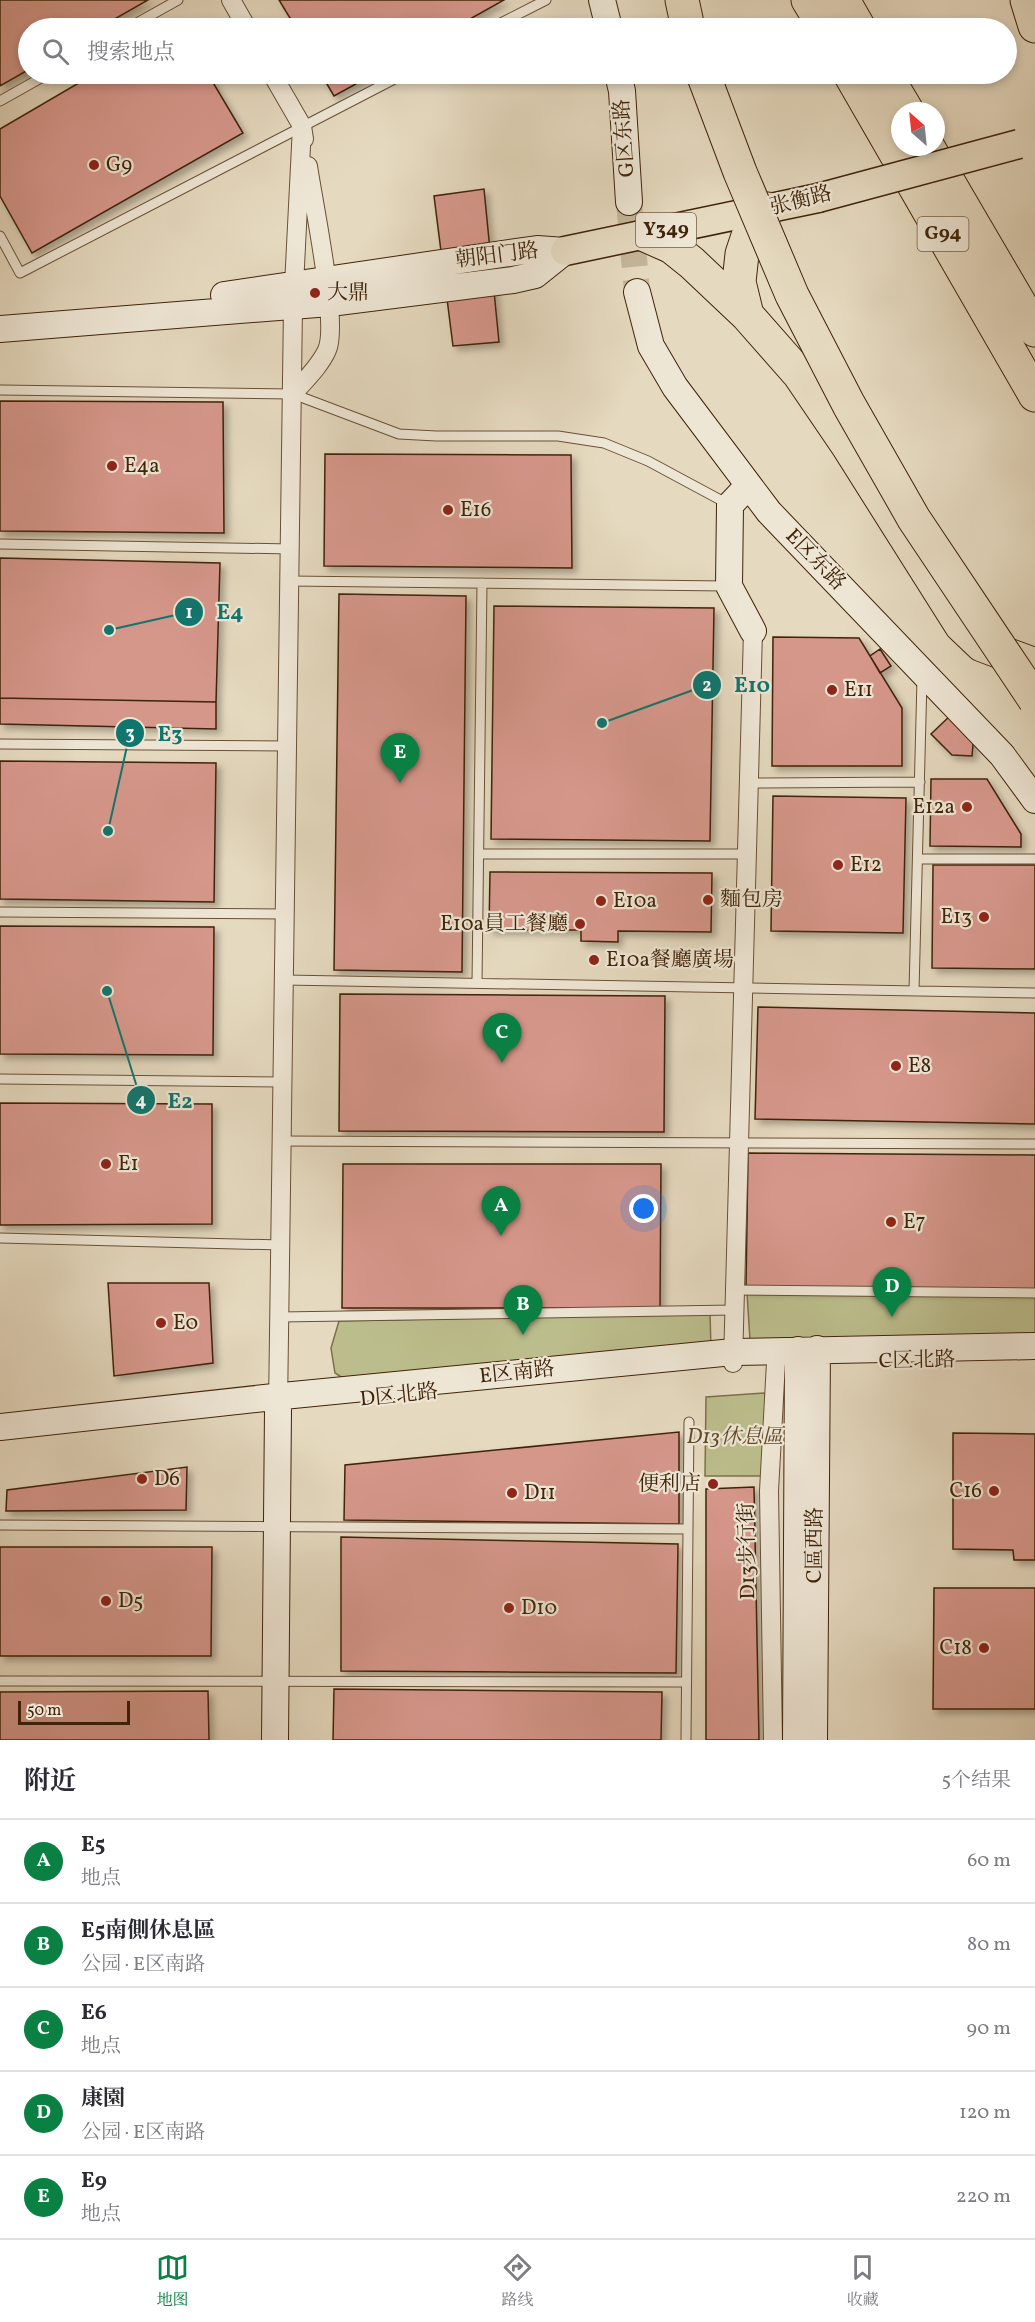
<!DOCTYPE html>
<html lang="zh">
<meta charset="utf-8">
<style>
body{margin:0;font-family:Vollkorn,"Noto Serif SC",serif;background:#f7f7f7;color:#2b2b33}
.compass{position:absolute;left:891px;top:102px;width:54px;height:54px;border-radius:50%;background:#fff;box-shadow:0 3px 9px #0003;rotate:333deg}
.scale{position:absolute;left:18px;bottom:15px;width:112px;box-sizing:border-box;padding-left:6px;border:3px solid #402308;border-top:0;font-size:16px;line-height:21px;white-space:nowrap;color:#402308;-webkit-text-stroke:4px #eee6d5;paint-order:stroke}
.you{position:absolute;left:644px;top:1209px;width:21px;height:21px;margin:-15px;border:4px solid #fff;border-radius:50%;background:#1a73e8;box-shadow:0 0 0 9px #1a73e833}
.badge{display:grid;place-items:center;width:39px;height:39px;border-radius:50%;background:#0b8043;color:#fff;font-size:20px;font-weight:700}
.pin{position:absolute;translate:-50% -50px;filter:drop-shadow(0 2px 3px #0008)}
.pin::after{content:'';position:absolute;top:32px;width:21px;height:18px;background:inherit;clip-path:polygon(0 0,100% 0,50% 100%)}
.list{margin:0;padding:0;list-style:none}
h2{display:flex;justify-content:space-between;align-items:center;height:78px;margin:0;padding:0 24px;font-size:26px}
h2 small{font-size:20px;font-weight:400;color:#7c7c81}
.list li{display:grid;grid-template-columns:39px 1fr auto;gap:18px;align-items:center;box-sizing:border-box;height:84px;padding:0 24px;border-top:2px solid #e1e1e2}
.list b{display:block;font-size:22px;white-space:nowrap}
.list p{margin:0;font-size:20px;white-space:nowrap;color:#7c7c81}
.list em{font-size:20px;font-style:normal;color:#7c7c81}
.icon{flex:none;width:33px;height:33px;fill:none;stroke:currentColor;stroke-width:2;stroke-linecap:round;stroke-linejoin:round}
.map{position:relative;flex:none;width:1035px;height:1740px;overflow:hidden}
.search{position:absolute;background:#fff;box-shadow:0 3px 9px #0003;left:18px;right:18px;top:18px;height:66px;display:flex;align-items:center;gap:15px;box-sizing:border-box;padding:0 21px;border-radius:33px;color:#7c7c81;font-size:22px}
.sheet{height:498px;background:#fff}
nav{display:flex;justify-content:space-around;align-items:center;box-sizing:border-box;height:84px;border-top:2px solid #e1e1e2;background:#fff;font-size:16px;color:#7c7c81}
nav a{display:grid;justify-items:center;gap:3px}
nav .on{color:#0b8043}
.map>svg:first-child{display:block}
.green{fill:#bcbd8c;stroke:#7e704a;stroke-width:1.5}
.building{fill:#d6978b;stroke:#402308;stroke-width:1.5;filter:url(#shadow)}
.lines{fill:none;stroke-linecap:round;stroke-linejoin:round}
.secondary-tunnel{stroke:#c4b59a;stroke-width:26;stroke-dasharray:26 13;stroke-linecap:butt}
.lane-casing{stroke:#695036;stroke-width:11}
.street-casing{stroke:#695036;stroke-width:20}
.secondary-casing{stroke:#402308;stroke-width:28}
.primary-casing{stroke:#402308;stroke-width:31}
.highway-casing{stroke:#402308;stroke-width:35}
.lane{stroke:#eee6d5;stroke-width:9}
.street{stroke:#eee6d5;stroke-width:18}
.secondary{stroke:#eee6d5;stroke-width:26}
.primary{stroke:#e5d9bf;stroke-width:28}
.highway{stroke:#e5d9bf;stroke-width:33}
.primary-bridge-casing{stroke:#402308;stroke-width:31;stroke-linecap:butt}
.highway-bridge-casing{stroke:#402308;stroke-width:35;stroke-linecap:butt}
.primary-bridge{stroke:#e5d9bf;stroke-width:28}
.highway-bridge{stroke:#e5d9bf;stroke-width:33}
.poi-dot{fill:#8f2418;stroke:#eee6d5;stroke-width:2}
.labels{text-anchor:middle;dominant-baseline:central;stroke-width:4.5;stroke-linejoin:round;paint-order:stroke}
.shield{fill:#eee6d5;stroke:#745e46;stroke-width:1.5}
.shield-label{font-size:20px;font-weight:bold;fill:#402308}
.street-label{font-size:21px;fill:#402308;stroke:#eee6d5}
.poi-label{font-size:21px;fill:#402308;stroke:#eee6d5;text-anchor:start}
.park-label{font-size:21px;font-style:italic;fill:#5f4a29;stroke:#eee6d5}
.leader{fill:none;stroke:#0f766e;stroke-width:2}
.callout-dot{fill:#0f766e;stroke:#eee6d5;stroke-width:2}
.mark-label{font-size:18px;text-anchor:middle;font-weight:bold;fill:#fff}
.callout-label{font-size:22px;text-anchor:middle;font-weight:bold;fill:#0f766e;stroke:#eee6d5;stroke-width:4.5;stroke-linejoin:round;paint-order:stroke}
</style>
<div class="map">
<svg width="1035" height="1740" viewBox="0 0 1035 1740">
<defs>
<filter id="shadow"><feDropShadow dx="4.5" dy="4.5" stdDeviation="3" flood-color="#0004"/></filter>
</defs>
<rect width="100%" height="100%" fill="#e5d9bf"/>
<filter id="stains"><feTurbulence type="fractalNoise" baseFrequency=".00333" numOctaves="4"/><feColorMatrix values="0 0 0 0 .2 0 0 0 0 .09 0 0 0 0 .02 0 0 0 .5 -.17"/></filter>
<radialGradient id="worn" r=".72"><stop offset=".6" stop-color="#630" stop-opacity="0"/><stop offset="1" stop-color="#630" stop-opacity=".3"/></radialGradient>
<path class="green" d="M747,1293l288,1v47l-285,-1z
M710,1313l1,36 -362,33 -14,-9 -4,-25 8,-27z
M765,1393l-1,83h-59l1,-79z"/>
<path class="building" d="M0,0h148l-49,28h-71v42l-28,16z
M279,0h225l-50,28h-158z
M94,74h114l35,59 -211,120 -32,-57v-67z
M321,74h53l-40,22z
M484,189l15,153 -46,4 -19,-150z
M0,401l223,1 1,131 -224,-2z
M325,454l246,1 1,113 -248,-2z
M0,558l220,5 -4,139 -216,-4z
M339,594l127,2 -4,376 -128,-2z
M494,606l220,2 -4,233 -219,-2z
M773,637l86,1 43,70v58h-130z
M880,649l11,17 -11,7 -10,-17z
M0,698l216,4v27l-216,-5z
M953,713l21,21 -2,22 -20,-1 -21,-21z
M0,761l216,2 -2,139 -214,-3z
M931,779h56l34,55v13l-91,-1z
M773,796l133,2 -3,135 -132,-2z
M933,865h102v104l-103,-1z
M490,872l222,1 -1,59 -93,-1v11l-37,-1v-11h-92z
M0,926l214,1 -1,128 -213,-1z
M340,994l325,2 -1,136 -325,-1z
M758,1007l277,6v111l-280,-5z
M0,1103l212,1v120l-212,1z
M748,1153l287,2v137l-289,-3z
M343,1164h318l-1,144h-318z
M108,1283h101l4,80 -99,13z
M679,1432v92l-335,-4 1,-55z
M953,1433l82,1v126h-21l-1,-10 -60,-1z
M187,1467l-1,43 -180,1 1,-21z
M754,1487l5,253h-53v-251z
M341,1537l337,7 -2,129 -335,-2z
M0,1547h212l-1,109h-211z
M934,1588h101v121h-102z
M334,1689l328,3 -1,48h-328z
M208,1691l1,49h-209v-48z"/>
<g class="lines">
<path class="secondary-tunnel" d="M629,202l8,90"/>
<g class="lane-casing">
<path id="lane" d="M128,28l50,-28
M491,28l55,-28
M0,101l48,-27
M0,236l20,37 384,-199
M0,390l293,4 106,40 37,2h122l46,7 44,18 80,43
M0,544l291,5
M290,581l437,5
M0,744l288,2
M749,783l171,-1
M479,854h268
M918,859h117
M0,912l285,2
M285,980l750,13
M477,983l5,-400
M914,991l8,-312
M0,1079l283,3
M282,1141l753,3
M0,1238l281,7
M735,1290l300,3
M280,1317l455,-7
M0,1525l688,4
M0,1681l686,1
M686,1740l3,-318"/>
</g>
<g class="street-casing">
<path id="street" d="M231,0l16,28
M272,74l30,52 2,13
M293,394c12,-14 27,-28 34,-44 12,-26 -14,-149 -19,-184
M733,1363l20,-732
M278,1408l15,-1102 9,-180
M773,1740l-4,-249 7,-129"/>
</g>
<g class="secondary-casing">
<path id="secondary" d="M602,0l7,28
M618,74l4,17 7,111
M637,292l14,54 24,41 94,125 233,243 33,45
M224,295l313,-46 28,2
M0,329l330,-26 183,-23 22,-5 30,-24
M748,486l-18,19 -1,81 24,45
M0,1427l283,-31 450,-44 302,-6
M275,1740l3,-331
M796,1740l2,-390
M814,1740l3,-391"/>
</g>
<g class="primary-casing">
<path id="primary" d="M565,251l253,-53"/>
</g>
<g class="highway-casing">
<path id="highway" d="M682,0l6,28
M808,0l17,28
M843,0l16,28
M1027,0l8,26
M850,74l185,321
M885,74l22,37
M928,147l107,183
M768,209l-19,24 -7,21 -3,28 8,33 52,59 49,72 113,179 21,20 53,20
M645,235l27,12 20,16 55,52"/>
</g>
<use href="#lane" class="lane"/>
<use href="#street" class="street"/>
<use href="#secondary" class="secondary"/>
<use href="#primary" class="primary"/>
<use href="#highway" class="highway"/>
<g class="primary-bridge-casing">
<path id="primary-bridge" d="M818,198l201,-54"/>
</g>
<g class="highway-bridge-casing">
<path id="highway-bridge" d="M703,74l37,98 52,123 57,110 65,114 121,181"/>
</g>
<use href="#primary-bridge" class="primary-bridge"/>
<use href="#highway-bridge" class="highway-bridge"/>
</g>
<g class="poi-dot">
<circle cx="94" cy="165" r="6"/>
<circle cx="315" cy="293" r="6"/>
<circle cx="112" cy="466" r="6"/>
<circle cx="448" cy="510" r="6"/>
<circle cx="832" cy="690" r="6"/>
<circle cx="967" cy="807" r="6"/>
<circle cx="838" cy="865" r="6"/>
<circle cx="708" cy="900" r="6"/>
<circle cx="601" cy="901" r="6"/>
<circle cx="984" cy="917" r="6"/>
<circle cx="580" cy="924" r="6"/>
<circle cx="594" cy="960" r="6"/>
<circle cx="896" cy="1066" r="6"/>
<circle cx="106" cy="1164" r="6"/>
<circle cx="891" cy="1222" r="6"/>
<circle cx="161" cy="1323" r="6"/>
<circle cx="142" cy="1479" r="6"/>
<circle cx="713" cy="1484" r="6"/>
<circle cx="994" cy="1491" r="6"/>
<circle cx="512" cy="1493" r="6"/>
<circle cx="106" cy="1601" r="6"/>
<circle cx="509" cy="1608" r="6"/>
<circle cx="984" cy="1648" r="6"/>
</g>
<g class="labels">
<g class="shield">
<rect x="636" y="213" width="60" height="34" rx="4.5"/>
<rect x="917.5" y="217" width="51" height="34" rx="4.5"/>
</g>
<g class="shield-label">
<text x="666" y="230">Y349</text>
<text x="943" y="234">G94</text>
</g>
<g class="street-label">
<text transform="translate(625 138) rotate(-94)">G区东路</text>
<text transform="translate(801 201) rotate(-14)">张衡路</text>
<text transform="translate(497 256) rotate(-7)">朝阳门路</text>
<text transform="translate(815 560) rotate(46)">E区东路</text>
<text transform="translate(917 1361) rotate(-1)">C区北路</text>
<text transform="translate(517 1373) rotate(-6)">E区南路</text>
<text transform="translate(399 1396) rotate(-6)">D区北路</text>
<text transform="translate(815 1545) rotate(-90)">C區西路</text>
<text transform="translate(748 1551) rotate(-91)">D13步行街</text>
</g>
<g class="poi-label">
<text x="106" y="165">G9</text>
<text x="327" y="293">大鼎</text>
<text x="124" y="466">E4a</text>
<text x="460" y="510">E16</text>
<text x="844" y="690">E11</text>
<text x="955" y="807" text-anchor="end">E12a</text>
<text x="850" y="865">E12</text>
<text x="720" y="900">麵包房</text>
<text x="613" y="901">E10a</text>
<text x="972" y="917" text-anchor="end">E13</text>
<text x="568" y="924" text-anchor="end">E10a員工餐廳</text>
<text x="606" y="960">E10a餐廳廣場</text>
<text x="908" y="1066">E8</text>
<text x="118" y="1164">E1</text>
<text x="903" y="1222">E7</text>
<text x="173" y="1323">E0</text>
<text x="154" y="1479">D6</text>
<text x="701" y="1484" text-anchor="end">便利店</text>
<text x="982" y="1491" text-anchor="end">C16</text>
<text x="524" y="1493">D11</text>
<text x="118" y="1601">D5</text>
<text x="521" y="1608">D10</text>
<text x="972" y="1648" text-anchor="end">C18</text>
</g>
<g class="park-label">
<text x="735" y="1437">D13休息區</text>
</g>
</g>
<path class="leader" d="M109 630L189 612M602 723L707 685M108 831L130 733M107 991L141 1100"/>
<g class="callout-dot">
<circle cx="109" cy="630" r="6"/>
<circle cx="602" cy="723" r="6"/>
<circle cx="108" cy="831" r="6"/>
<circle cx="107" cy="991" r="6"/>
<circle cx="189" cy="612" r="15"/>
<circle cx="707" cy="685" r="15"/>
<circle cx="130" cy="733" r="15"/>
<circle cx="141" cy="1100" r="15"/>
</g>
<g class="mark-label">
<text x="189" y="618">1</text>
<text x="707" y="691">2</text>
<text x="130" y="739">3</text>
<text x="141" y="1106">4</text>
</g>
<g class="callout-label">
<text x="230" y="619">E4</text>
<text x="752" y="692">E10</text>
<text x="170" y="741">E3</text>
<text x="180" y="1108">E2</text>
</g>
<rect width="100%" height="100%" filter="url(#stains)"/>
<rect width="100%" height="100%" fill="url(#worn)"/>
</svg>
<svg class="compass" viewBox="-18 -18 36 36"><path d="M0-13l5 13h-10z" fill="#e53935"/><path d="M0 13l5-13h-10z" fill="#7c7c81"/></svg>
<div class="scale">50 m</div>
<div class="you"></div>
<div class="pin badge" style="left:501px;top:1236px">A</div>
<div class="pin badge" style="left:523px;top:1335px">B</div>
<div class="pin badge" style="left:502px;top:1063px">C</div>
<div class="pin badge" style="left:892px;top:1317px">D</div>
<div class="pin badge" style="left:400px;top:783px">E</div>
<div class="search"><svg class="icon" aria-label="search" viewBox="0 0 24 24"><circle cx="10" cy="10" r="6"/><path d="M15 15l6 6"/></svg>搜索地点</div>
</div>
<section class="sheet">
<h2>附近<small>5个结果</small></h2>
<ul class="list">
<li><span class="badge">A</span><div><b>E5</b><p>地点</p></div><em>60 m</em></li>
<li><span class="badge">B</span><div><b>E5南側休息區</b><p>公园 · E区南路</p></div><em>80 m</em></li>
<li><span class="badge">C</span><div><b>E6</b><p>地点</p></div><em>90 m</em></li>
<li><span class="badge">D</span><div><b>康園</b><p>公园 · E区南路</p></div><em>120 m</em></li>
<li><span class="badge">E</span><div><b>E9</b><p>地点</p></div><em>220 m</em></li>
</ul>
</section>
<nav>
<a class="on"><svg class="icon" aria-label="map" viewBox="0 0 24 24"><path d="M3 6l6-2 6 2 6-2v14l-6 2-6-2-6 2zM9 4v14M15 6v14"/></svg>地图</a>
<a><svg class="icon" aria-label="directions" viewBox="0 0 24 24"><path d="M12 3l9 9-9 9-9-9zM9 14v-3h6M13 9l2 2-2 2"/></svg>路线</a>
<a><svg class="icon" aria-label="saved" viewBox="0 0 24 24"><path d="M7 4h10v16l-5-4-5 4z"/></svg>收藏</a>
</nav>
